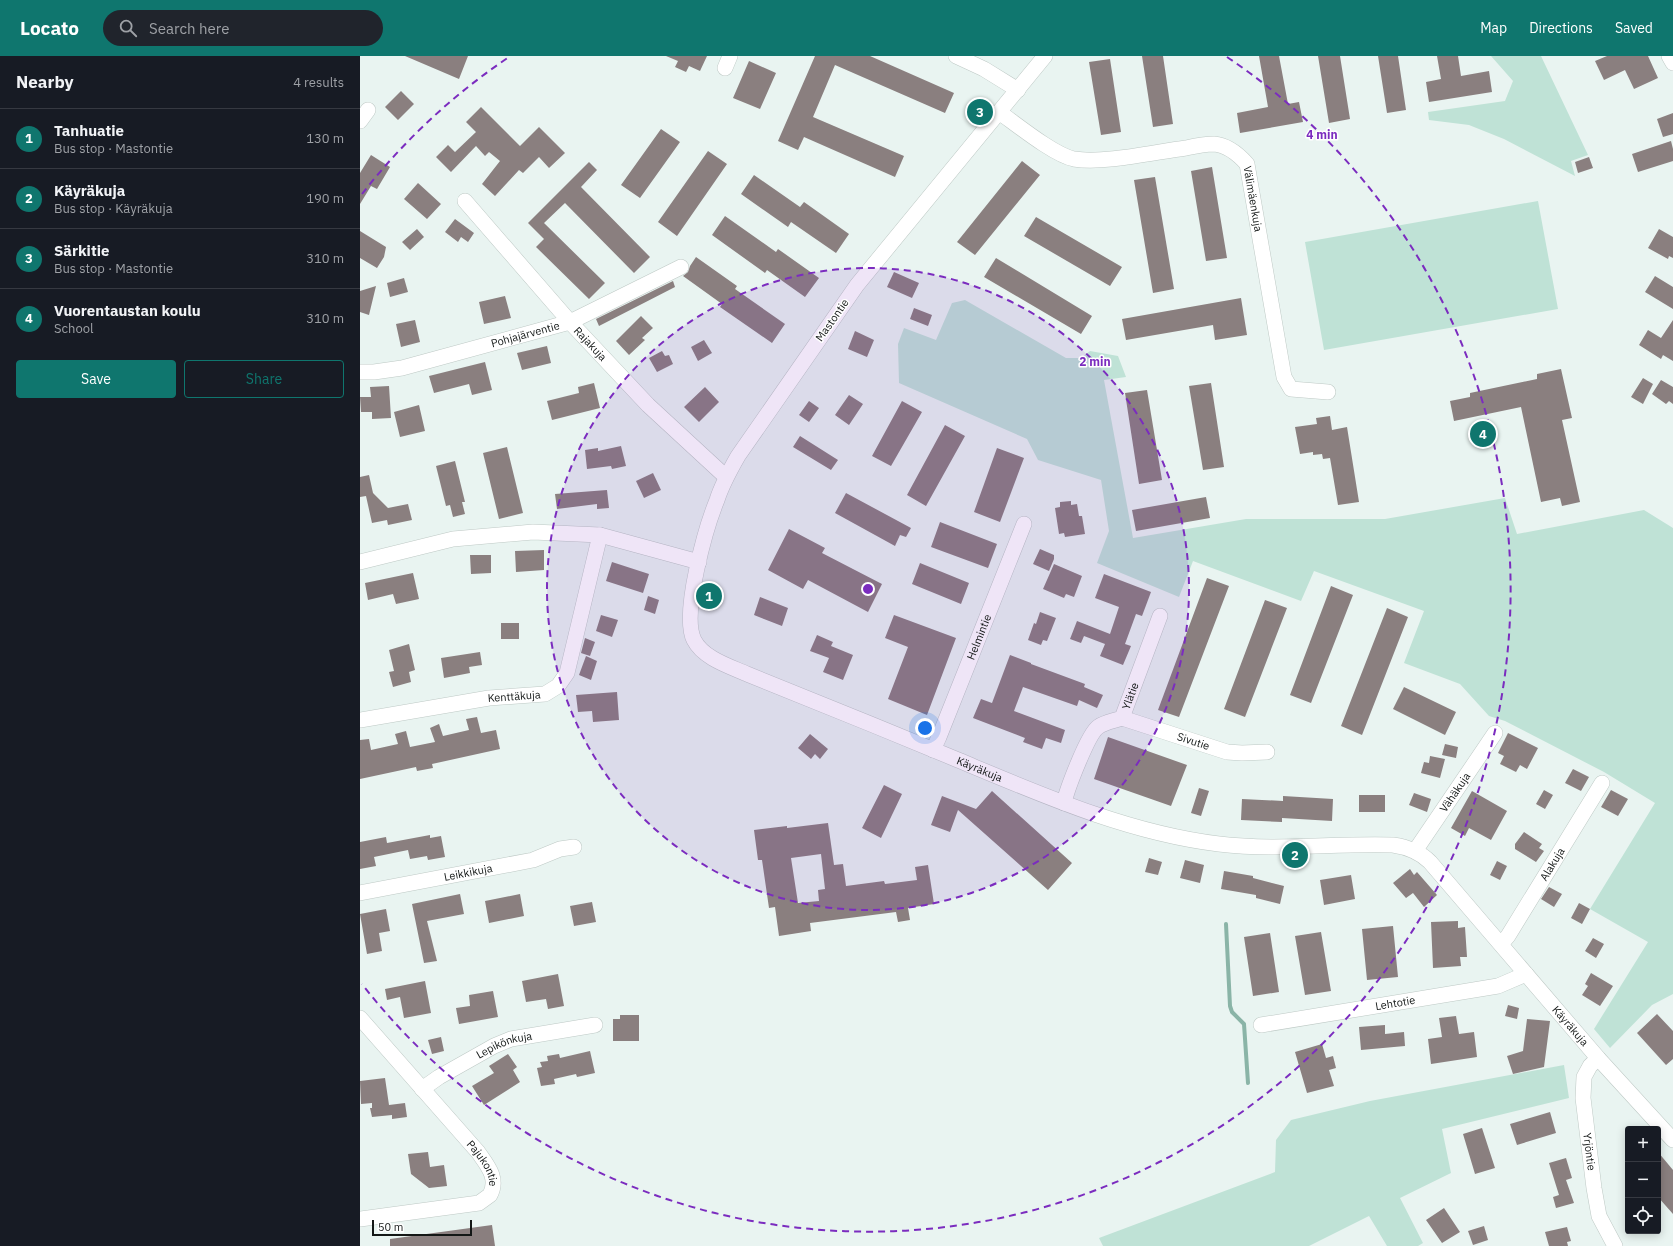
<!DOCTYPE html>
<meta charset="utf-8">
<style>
body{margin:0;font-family:"IBM Plex Sans",sans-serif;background:#20242c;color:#f1f3f6}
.controls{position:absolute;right:12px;bottom:12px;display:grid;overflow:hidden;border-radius:4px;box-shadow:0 2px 10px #0003}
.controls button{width:36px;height:36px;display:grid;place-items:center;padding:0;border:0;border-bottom:1px solid #363941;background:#171b24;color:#f1f3f6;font:20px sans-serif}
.scale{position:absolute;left:12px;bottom:10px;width:100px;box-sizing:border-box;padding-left:4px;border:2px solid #131716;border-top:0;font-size:11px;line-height:14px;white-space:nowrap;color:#131716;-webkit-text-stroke:3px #fff;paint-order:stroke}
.you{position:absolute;left:565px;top:672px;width:14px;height:14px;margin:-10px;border:3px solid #fff;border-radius:50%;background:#1a73e8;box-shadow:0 0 0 6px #1a73e833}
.badge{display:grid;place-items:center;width:26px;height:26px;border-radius:50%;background:#0f766e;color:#fff;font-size:13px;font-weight:700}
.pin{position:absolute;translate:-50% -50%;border:2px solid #fff;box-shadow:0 1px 4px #0006}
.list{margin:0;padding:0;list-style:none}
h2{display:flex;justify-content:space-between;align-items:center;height:52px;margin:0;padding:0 16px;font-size:17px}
h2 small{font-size:13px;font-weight:400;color:#9ea1a6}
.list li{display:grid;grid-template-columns:26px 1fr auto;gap:12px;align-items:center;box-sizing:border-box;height:60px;padding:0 16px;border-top:1px solid #363941}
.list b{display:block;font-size:15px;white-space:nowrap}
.list p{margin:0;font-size:13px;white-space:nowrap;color:#9ea1a6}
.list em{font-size:13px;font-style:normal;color:#9ea1a6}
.actions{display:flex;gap:8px;padding:12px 16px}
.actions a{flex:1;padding:9px 0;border:1px solid #0f766e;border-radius:4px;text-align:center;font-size:14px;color:#0f766e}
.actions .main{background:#0f766e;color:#fff}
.icon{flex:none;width:22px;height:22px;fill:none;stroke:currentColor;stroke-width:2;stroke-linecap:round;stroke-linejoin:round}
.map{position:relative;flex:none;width:1313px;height:1190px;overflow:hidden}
header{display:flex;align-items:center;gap:24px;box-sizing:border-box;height:56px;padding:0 20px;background:#0f766e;color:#fff}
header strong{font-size:19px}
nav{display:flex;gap:22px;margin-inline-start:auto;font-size:14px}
.search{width:280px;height:36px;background:#20242c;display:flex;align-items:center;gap:10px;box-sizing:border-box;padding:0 14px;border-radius:22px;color:#9ea1a6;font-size:15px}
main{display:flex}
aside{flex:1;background:#171b24}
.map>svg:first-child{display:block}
.green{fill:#bfe2d6}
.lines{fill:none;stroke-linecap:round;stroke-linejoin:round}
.stream{stroke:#8ab4a7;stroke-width:4}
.building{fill:#8a7f7f;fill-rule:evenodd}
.minor-casing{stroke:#bec9c5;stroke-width:16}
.minor{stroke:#fff;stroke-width:15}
.ring{fill:none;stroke:#7b2cbf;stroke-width:2;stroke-dasharray:7 5}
.labels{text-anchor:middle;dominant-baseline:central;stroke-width:3;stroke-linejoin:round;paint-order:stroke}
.street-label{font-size:11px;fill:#131716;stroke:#fff}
.centre{fill:#7b2cbf;stroke:#fff;stroke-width:2}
.ring-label{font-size:12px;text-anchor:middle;font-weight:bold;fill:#7b2cbf;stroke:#fff;stroke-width:3;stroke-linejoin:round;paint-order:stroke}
</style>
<header>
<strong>Locato</strong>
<div class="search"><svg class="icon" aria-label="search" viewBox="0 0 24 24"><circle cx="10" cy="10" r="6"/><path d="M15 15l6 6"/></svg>Search here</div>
<nav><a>Map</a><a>Directions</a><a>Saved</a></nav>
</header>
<main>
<aside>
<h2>Nearby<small>4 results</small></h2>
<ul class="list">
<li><span class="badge">1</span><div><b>Tanhuatie</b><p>Bus stop · Mastontie</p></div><em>130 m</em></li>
<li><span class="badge">2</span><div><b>Käyräkuja</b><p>Bus stop · Käyräkuja</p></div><em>190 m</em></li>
<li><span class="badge">3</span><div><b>Särkitie</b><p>Bus stop · Mastontie</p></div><em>310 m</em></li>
<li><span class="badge">4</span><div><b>Vuorentaustan koulu</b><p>School</p></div><em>310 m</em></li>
</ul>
<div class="actions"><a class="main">Save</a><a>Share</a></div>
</aside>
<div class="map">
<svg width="1313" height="1190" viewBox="0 0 1313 1190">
<rect width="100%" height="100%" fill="#e9f4f1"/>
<path class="green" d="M1131,0h50l47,99 -17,6 4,15 -71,-37 -35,-14 -40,-5 -1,-8 77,-11 8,-20z
M1178,145l20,108 -234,41 -19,-108z
M605,244l101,58h15l9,-7 28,5 8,21 -22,3 29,158 113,-19h139l120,-21 12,36 127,-24 29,18v466l-21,11 -42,43 -16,-19 54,-87 -58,-33 65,-106 -51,-31 -99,-51 -16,-5 -29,-32 -56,-21 20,-52 -110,-40 -13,30 -108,-40 -14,36 -82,-34 12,-32 -8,-51 -63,-20 -11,-21 -128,-56 -1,-39 6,-16 32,12 16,-37z
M1204,1009l5,33 -127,31 9,44 -51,25 23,45 -5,3h-31l-18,-30 -60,30h-206l-4,-8 176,-66 1,-32 15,-20 79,-19z"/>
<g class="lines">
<path class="stream" d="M866,868l4,82 2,6 12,12 4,59"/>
</g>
<path class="building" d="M45,0h63l-9,23z
M306,0h41l-7,15 -11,-5 -3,6 -11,-5 3,-6z
M455,0h55l84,37 -9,20 -110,-48 -22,52 91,39 -9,21 -91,-40 -6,13 -20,-9z
M782,0h21l10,68 -20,3z
M899,0h20l9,48 11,-2 4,20 -63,11 -3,-20 31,-6z
M958,0h22l10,63 -21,4z
M1018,0h20l8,54 -19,3z
M1077,0h21l3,20 28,-5 3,21 -63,10 -3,-20 15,-3z
M1247,0h41l10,22 -24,11 -9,-19 -21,10 -9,-19z
M750,3l11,73 -20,3 -12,-73z
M389,5l27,12 -16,36 -27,-11z
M41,35l13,13 -16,16 -13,-13z
M121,51l39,39 19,-19 26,26 -16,15 -10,-11 -16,16 -4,-3 -24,26 -13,-12 18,-23 -11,-9 -4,4 -9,-10 -25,26 -15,-15 12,-12 7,7 21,-20 -10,-10z
M1313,57v21l-10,3 -6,-18z
M301,73l19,13 -40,56 -19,-13z
M1311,85l2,8v12l-35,11 -6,-18z
M348,95l19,13 -50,72 -19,-14z
M11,99l19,12 -13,22 -6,-3 -11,18v-31z
M1229,101l4,11 -15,5 -3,-11z
M662,105l18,14 -65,80 -18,-13z
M229,106l8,8 -16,17 69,70 -16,16 -69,-70 -21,20 61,60 -16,16 -53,-52 8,-8 -16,-16z
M852,111l15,91 -21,3 -15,-90z
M394,119l46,32 4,-5 45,32 -13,19 -45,-31 -3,5 -47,-33z
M795,121l19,112 -21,4 -19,-113z
M58,127l23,21 -14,15 -23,-20z
M365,160l51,36 2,-3 41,29 -14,19 -38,-27 -2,3 -53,-38z
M676,161l86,50 -12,19 -86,-50z
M95,163l19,14 -6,9 -7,-5 -3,5 -13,-10z
M57,173l7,8 -14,13 -8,-8z
M1299,173l14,8v21l-4,-2 -1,3 -20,-11z
M0,175l26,16 -2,10 -7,11 -17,-10z
M336,201l41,29 -2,3 50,35 -13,19 -52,-36 2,-3 -39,-28 5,-4 2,-6z
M636,202l96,58 -11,18 -97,-57z
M534,216l25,11 -7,15 -25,-11z
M1295,220l18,11v22l-28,-17z
M44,222l4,14 -18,5 -3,-14z
M313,225l2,6 -76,39 -3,-7z
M16,230l-7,29 -9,-3v-21z
M145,240l6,22 -27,6 -5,-22z
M881,242l6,37 -32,5 -2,-15 -87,15 -4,-21z
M554,252l18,7 -4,11 -18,-7z
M281,260l12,12 -11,10 3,2 -16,15 -13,-14z
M55,264l5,22 -19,5 -5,-23z
M1313,264v41l-10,-6 -2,4 -22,-14 9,-15 13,8z
M495,275l19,9 -7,17 -19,-8z
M344,284l8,13 -14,8 -7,-14z
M187,290l4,17 -29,7 -5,-17z
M302,295l3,5 4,-1 4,9 -16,8 -8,-14z
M125,306l7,28 -20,5 -3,-11 -35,9 -5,-17z
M1201,313l11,49 -10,2 18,82 -18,4 -2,-8 -19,4 -20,-95 -67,14 -4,-20 20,-4v-4l67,-14v-5z
M1283,322l10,6 -10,20 -12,-7z
M1301,324l12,7v17l-4,-3 -3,3 -14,-10z
M234,327l6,25 -48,12 -5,-19 32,-8 -1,-6z
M851,327l13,84 -21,3 -14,-84z
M29,330l2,32 -19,1v-7h-11l-1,-15h11l-1,-10z
M345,331l14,15 -20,20 -15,-15z
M787,334l15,90 -23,4 -14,-91z
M489,339l14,9 -14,21 -14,-10z
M449,345l10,7 -10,14 -10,-7z
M542,345l20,11 -31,54 -19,-10z
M59,349l6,26 -25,6 -6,-25z
M970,360l2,14 15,-3 12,75 -21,3 -8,-47 -7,1 -1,-5 -9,1v-3l-13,2 -5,-27 22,-3 -1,-6z
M585,369l20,11 -39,70 -19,-11z
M440,380l38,24 -7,10 -38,-23z
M261,390l5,20 -14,3 -1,-3 -24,3 -2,-19 13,-2v3z
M147,391l16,66 -24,6 -16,-66z
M637,392l27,10 -24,64 -26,-10z
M95,405l10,41h-3l3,12 -12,3 -3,-12 -4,1 -10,-40z
M293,417l8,17 -17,8 -8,-17z
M9,419l4,18 15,15 20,-4 4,16 -24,5 -1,-5 -15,3 -6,-27 -6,1v-20z
M247,434l2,18 -12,1v-5l-40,5 -2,-15z
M486,437l65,35 -5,9 -6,-2 -5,11 -60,-33z
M846,441l4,21 -74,13 -4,-21z
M711,445v4l6,-1 2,12h3l3,18 -20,3 -1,-4 -5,1 -4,-26 5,-1v-5z
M580,466l57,22 -9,24 -57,-21z
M429,473l36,19 -3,5 60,31 -14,28 -60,-32 -5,9 -35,-19z
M680,493l14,6v4l-5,12 -16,-7z
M184,494v20l-28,2 -1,-21z
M110,499h21v18l-20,1z
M252,506l37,12 -6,19 -37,-12z
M560,507l49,20 -8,21 -49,-20z
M694,508l28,12 -8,21 -8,-3 -2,4 -21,-9z
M53,517l6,26 -23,5 -3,-10 -25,6 -3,-17z
M744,518l47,18 -9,24 -6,-2 -11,30 6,2 -8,19 -23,-9 5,-12 -21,-8 -3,7 -11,-4 7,-18 33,13 9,-27 -24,-9z
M847,522l22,8 -50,131 -21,-7z
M971,530l22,9 -42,108 -21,-8z
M288,540l11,4 -4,14 -11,-4z
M400,541l28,11 -6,18 -28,-11z
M905,544l22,8 -42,109 -21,-8z
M1027,552l21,9 -46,118 -21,-9z
M680,556l16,6 -9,23 -4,-1 -2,5 -13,-5 6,-17 2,1z
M241,559l17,5 -6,17 -16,-6z
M534,559l62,23 -29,77 -39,-16 20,-52 -23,-9z
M141,567h18v16h-18z
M457,579l16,7 -2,4 22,9 -10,25 -20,-8 6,-14 -19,-7z
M225,582l10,4 -5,14 -9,-3z
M49,588l6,26 -6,2 2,10 -18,5 -4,-15 5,-1 -5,-21z
M120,596l2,13 -13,2 1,6 -26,5 -3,-20z
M650,599l21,8v1l54,20 -1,3 19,8 -6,13 -18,-8 -2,6 -54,-19 -9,24 51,19 -4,13 -15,-5 -4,11 -19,-7 2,-4 -52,-20 8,-19 11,4z
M226,600l11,5 -6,19 -12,-5z
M1044,631l52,25 -11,23 -52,-26z
M257,636l2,28 -26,2 -1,-11 -14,1 -2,-17z
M117,661l4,16 15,-3 4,19 -68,15 1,4 -16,3 -1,-4 -56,12v-39l9,-1 2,11 27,-6 -3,-10 11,-3 4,16 25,-5 -5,-14 9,-4 4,12 26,-6 -3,-11z
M1148,677l30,15 -11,21 -7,-4 -4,7 -16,-8 4,-8 -6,-3z
M450,678l18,15 -8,10 -5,-5 -4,5 -13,-11z
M748,681l79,28 -16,41 -77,-27z
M1085,688l13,3 -2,11 -14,-3z
M1070,700l15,3 -5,19 -19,-5 3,-11 5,1z
M1213,713l16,8 -8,14 -16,-8z
M524,729l18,9 -21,44 -19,-10z
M839,732l10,3 -8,25 -10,-3z
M1184,734l9,5 -8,14 -9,-5z
M1251,734l17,9 -10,17 -17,-9z
M632,735l80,72 -24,27 -90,-80 -8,22 -19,-7 11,-29 34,13z
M1112,735l35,20 -16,29 -22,-12 -4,8 -14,-8z
M1054,737l17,6 -4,13 -18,-7z
M999,739h26v17h-26z
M923,740l50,3 -1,22 -50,-3v4l-41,-2 1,-21 41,2z
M468,767l6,42 9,-1 3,22 38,-5 1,3 32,-4 -2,-13 13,-2 6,39 -26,4 2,12 -12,2 -2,-10 -86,11 1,8 -32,5 -4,-29 -6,1 -7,-48h-4l-4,-30 33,-4v2zM461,798l4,35 -7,1 1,11 -21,2 -7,-45z
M1164,776l18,12 -3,4 5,3 -8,11 -21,-13v-5z
M70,779v3l11,-2 4,21 -17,3 -1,-4 -17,3 -2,-9 -34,7 2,9 -16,3v-27l26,-5 1,6z
M789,802l13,4 -4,13 -13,-3z
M825,804l19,5 -4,18 -20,-5z
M1137,805l10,5 -7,14 -10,-5z
M1050,813l4,6 3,-3 20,23 -13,12 -11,-14 -7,5 -13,-15z
M864,815l29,5v2l31,8 -4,18 -24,-6v-3l-35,-6z
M991,819l4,24 -31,6 -4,-25z
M1189,831l13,7 -8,13 -13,-8z
M100,838l4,20 -37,7 10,40 -13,2 -12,-59z
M160,838l4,22 -35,7 -4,-22z
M232,846l4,20 -22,4 -4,-20z
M1219,847l11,6 -8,15 -11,-6z
M26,853l4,22 -11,2 3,18 -15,3 -7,-40z
M1098,865v7l7,-1 2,30h-7l1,9 -28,2 -2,-46z
M1033,870l5,51 -31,3 -5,-51z
M961,876l10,59 -26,4 -10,-59z
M910,877l9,59 -26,4 -9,-59z
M1233,882l11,6 -8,14 -11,-7z
M1231,917l22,13 -13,20 -18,-11 6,-9 -3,-2z
M198,918l6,32 -16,3 -2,-10 -20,3 -4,-21z
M65,925l6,32 -27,5 -4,-21 -13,3 -2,-11z
M133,935l5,26 -39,7 -3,-16 14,-2 -1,-11z
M1148,949l11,3 -2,11 -12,-3z
M1297,958l16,17v28l-7,6 -29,-32z
M260,959h19v26h-26v-22h7z
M1096,960l3,18 15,-2 3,25 -46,7 -3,-25 14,-2 -3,-19z
M1167,963l23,2 -6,46 -31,7 -6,-18 16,-5z
M1025,969v9l19,-2 1,14 -44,4 -2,-23z
M81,981l3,14 -12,3 -4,-14z
M962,988l4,14 7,-2 3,12 -7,2 5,16 -27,7 -12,-41z
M230,995l5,22 -18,4 -1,-3 -22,5 1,5 -14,2 -4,-18 5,-1 -2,-5 8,-1 -1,-5 12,-2 1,4z
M148,998l9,13 -4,3 7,12 -36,23 -12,-19 22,-13 -5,-7z
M25,1022l4,27 16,-2 2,14 -15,2v-4l-20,2 -2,-9h2v-5l-11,1 -1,-23z
M1190,1056l6,21 -39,12 -7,-21z
M1122,1072l13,40 -20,6 -12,-40z
M68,1096l2,15 14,-2 3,21 -18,2 -18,-14 -3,-20z
M1298,1096l15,18v44l-15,-17z
M1206,1102l6,20 -6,2 8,23 -18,5 -3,-11 6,-2 -10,-32z
M1084,1152l16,24 -18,11 -16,-23z
M132,1169l3,21h-105v-7z
M1124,1170l4,14 -15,5 -5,-14z
M1207,1171l4,14 -4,1 1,4h-19l-4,-14z"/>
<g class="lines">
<g class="minor-casing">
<g id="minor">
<path d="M596,0l28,13 34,21"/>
<path id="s1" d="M685,0l-188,229 -119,171c-8,14 -16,28 -21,44 -11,27 -36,114 -23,140 9,18 35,26 53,34 70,28 141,57 211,86 84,35 170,73 261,84 58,7 116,-1 174,1 14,2 26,6 37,17l168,196 75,82"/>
<path d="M1309,0l4,7"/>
<path d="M365,12l5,-12"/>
<path id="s2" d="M639,56c17,12 55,43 75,47 29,5 81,-7 112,-11 9,-2 19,-4 28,-4 13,1 25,11 33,20l37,213 7,12 37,3"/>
<path d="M0,65l8,-11"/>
<path id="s3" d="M105,145l105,121 78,83 78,72"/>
<path id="s4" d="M0,316h14l28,-4 168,-46 111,-55"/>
<path d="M0,506l93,-23 80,-7 67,3 99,27"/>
<path id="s5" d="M762,662l105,34 15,1 25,-1"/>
<path id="s6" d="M0,664l129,-22 56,-4 13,-8 9,-13 33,-138"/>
<path id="s7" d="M573,694l6,-13 85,-213"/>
<path id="s8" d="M704,747c3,-14 24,-69 34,-76 7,-5 16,-6 24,-9l38,-102"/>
<path id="s9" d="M1055,795l80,-118"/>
<path id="s10" d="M0,837l173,-33 27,-11 14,-2"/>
<path id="s11" d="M1141,888l7,-8 94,-153"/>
<path id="s12" d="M0,962l118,134c9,13 21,26 12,43l-11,8 -119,16"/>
<path id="s13" d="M901,969l237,-39 28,-12"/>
<path id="s14" d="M1238,1002l-8,8 -6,11 -1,21 11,90 5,28 16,30"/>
<path id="s15" d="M62,1033l17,-12 55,-31 17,-7 84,-14"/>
</g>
</g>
<use href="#minor" class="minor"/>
</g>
<circle cx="508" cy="533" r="321" fill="#7b2cbf" fill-opacity=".12"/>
<g class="ring">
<circle cx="508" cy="533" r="321"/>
<path d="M2 138A642 642 0 0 1 149 1M867 1A642 642 0 1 1 2 928"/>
</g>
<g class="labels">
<g class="street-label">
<text stroke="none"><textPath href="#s2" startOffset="305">Välimäenkuja</textPath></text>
<text transform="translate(472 264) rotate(-55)">Mastontie</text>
<text stroke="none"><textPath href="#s4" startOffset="170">Pohjajärventie</textPath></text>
<text stroke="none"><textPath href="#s3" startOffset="190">Rajakuja</textPath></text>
<text stroke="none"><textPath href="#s7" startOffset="122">Helmintie</textPath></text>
<text stroke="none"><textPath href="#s6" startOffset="156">Kenttäkuja</textPath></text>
<text stroke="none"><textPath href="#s8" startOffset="133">Ylätie</textPath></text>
<text stroke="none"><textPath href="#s5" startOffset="75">Sivutie</textPath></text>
<text stroke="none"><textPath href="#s1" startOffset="1013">Käyräkuja</textPath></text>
<text stroke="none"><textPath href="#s9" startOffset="71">Vähäkuja</textPath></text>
<text stroke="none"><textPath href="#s11" startOffset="95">Alakuja</textPath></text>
<text stroke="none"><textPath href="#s10" startOffset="110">Leikkikuja</textPath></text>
<text stroke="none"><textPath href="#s13" startOffset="136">Lehtotie</textPath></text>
<text stroke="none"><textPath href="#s1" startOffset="1696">Käyräkuja</textPath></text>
<text stroke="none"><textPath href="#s15" startOffset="94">Lepikönkuja</textPath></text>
<text stroke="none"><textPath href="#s14" startOffset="99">Yrjöntie</textPath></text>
<text stroke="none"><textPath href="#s12" startOffset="191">Pajukontie</textPath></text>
</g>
</g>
<circle cx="508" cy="533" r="6" class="centre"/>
<g class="ring-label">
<text x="962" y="83">4 min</text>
<text x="735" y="310">2 min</text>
</g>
</svg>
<div class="controls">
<button>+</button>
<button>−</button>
<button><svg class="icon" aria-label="locate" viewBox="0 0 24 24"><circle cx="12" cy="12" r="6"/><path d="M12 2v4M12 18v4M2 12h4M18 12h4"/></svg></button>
</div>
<div class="scale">50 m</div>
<div class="you"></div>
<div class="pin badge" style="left:349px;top:540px">1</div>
<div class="pin badge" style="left:935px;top:799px">2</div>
<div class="pin badge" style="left:620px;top:56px">3</div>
<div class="pin badge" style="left:1123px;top:378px">4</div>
</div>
</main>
